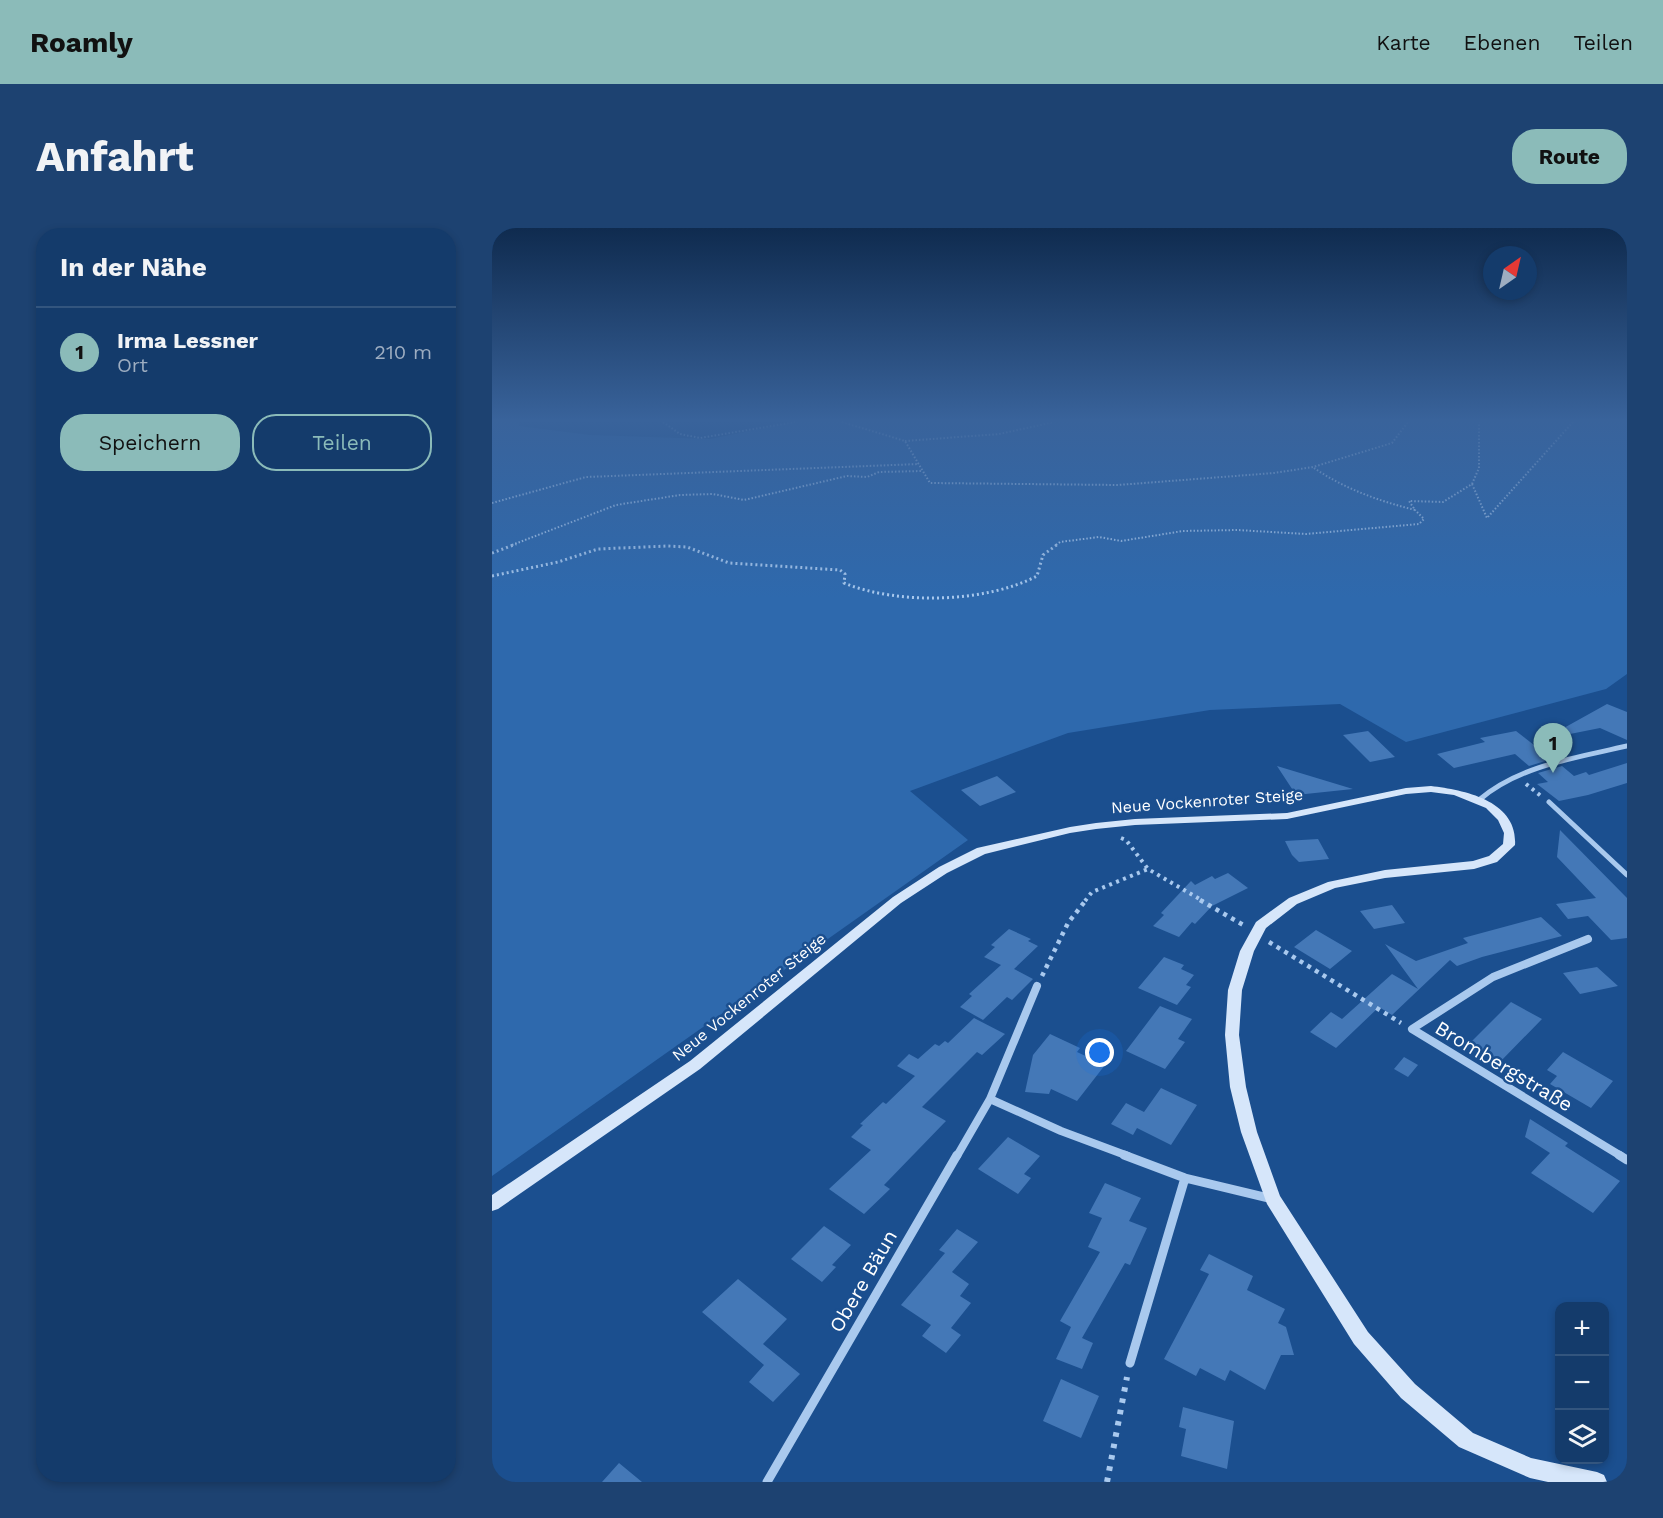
<!DOCTYPE html>
<html lang="de">
<meta charset="utf-8">
<style>
body{margin:0;font-family:"Work Sans",sans-serif;background:#1d4271;color:#f1f3f6}
.controls{position:absolute;right:18px;bottom:18px;display:grid;overflow:hidden;border-radius:12px;box-shadow:0 3px 9px #0003}
.controls button{width:54px;height:54px;display:grid;place-items:center;padding:0;border:0;border-bottom:2px solid #33557e;background:#143b6b;color:#f1f3f6;font:30px sans-serif}
.compass{position:absolute;left:991px;top:18px;width:54px;height:54px;border-radius:50%;background:#143b6b;box-shadow:0 3px 9px #0003;rotate:34deg}
.you{position:absolute;left:608px;top:825px;width:21px;height:21px;margin:-15px;border:4px solid #fff;border-radius:50%;background:#1a73e8;box-shadow:0 0 0 9px #1a73e833}
.badge{display:grid;place-items:center;width:39px;height:39px;border-radius:50%;background:#8bbbb9;color:#111;font-size:20px;font-weight:700}
.pin{position:absolute;translate:-50% -50px;filter:drop-shadow(0 2px 3px #0008)}
.pin::after{content:'';position:absolute;top:32px;width:21px;height:18px;background:inherit;clip-path:polygon(0 0,100% 0,50% 100%)}
.list{margin:0;padding:0;list-style:none}
h2{display:flex;justify-content:space-between;align-items:center;height:78px;margin:0;padding:0 24px;font-size:26px}
h2 small{font-size:20px;font-weight:400;color:#9dadc1}
.list li{display:grid;grid-template-columns:39px 1fr auto;gap:18px;align-items:center;box-sizing:border-box;height:90px;padding:0 24px;border-top:2px solid #33557e}
.list b{display:block;font-size:22px;white-space:nowrap}
.list p{margin:0;font-size:20px;white-space:nowrap;color:#9dadc1}
.list em{font-size:20px;font-style:normal;color:#9dadc1}
.actions{display:flex;gap:12px;padding:18px 24px}
.actions a{flex:1;padding:14px 0;border:2px solid #8bbbb9;border-radius:24px;text-align:center;font-size:21px;color:#8bbbb9}
.actions .main{background:#8bbbb9;color:#111}
.icon{flex:none;width:33px;height:33px;fill:none;stroke:currentColor;stroke-width:2;stroke-linecap:round;stroke-linejoin:round}
.map{position:relative;flex:none;width:1135px;height:1254px;overflow:hidden;border-radius:24px}
header{display:flex;align-items:center;gap:36px;box-sizing:border-box;height:84px;padding:0 30px;background:#8bbbb9;color:#111}
header strong{font-size:28px}
nav{display:flex;gap:33px;margin-inline-start:auto;font-size:21px}
.intro{display:flex;align-items:center;justify-content:space-between;box-sizing:border-box;height:144px;padding:0 36px}
h1{margin:0;font-size:42px}
.button{padding:15px 27px;border-radius:24px;background:#8bbbb9;color:#111;font-size:21px;font-weight:700}
main{display:flex;gap:36px;padding:0 36px}
aside{flex:1;background:#143b6b;border-radius:24px;box-shadow:0 3px 9px #0003}
.map>svg:first-child{display:block}
.green{fill:#2e69ad}
.building{fill:#4478b7}
.lines{fill:none;stroke-linecap:round;stroke-linejoin:round}
.path-far4{stroke:#a9c9ee;stroke-width:2;stroke-dasharray:1.5 2;stroke-linecap:butt}
.path-far3{stroke:#a9c9ee;stroke-width:3;stroke-dasharray:2 3;stroke-linecap:butt}
.path-far2{stroke:#a9c9ee;stroke-width:4;stroke-dasharray:3 4.5;stroke-linecap:butt}
.path-far1{stroke:#a9c9ee;stroke-width:4.5;stroke-dasharray:4 5;stroke-linecap:butt}
.path{stroke:#a9c9ee;stroke-width:6;stroke-dasharray:4.5 7;stroke-linecap:butt}
.minor-far2{stroke:#a9c9ee;stroke-width:5}
.minor-far1{stroke:#a9c9ee;stroke-width:8}
.minor{stroke:#a9c9ee;stroke-width:9}
.secondary{fill:#d6e6fa;fill-rule:evenodd}
.labels{text-anchor:middle;dominant-baseline:central;stroke-width:5;stroke-linejoin:round;paint-order:stroke}
.street-label{font-size:16px;fill:#fff;stroke:#1b4f8f}
.near-street-label{font-size:20px;fill:#fff;stroke:#1b4f8f}
</style>
<header>
<strong>Roamly</strong>
<nav><a>Karte</a><a>Ebenen</a><a>Teilen</a></nav>
</header>
<div class="intro"><h1>Anfahrt</h1><a class="button">Route</a></div>
<main>
<aside>
<h2>In der Nähe<small></small></h2>
<ul class="list">
<li><span class="badge">1</span><div><b>Irma Lessner</b><p>Ort</p></div><em>210 m</em></li>
</ul>
<div class="actions"><a class="main">Speichern</a><a>Teilen</a></div>
</aside>
<div class="map">
<svg width="1135" height="1254" viewBox="0 0 1135 1254">
<rect width="100%" height="100%" fill="#1b4f8f"/>
<path class="green" d="M0,194h27v4l71,9 120,4 84,-17h833v252l-21,15 -200,53 -66,-38 -130,6 -142,23 -158,58 58,49 -476,336v-623l14,-5 -14,4z"/>
<path class="building" d="M1115,476l20,8v28l-27,-12 -45,9 -2,-3z
M876,503l27,26 -25,5 -27,-27z
M1024,503l36,28 -23,7 -14,-12 -61,14 -17,-14 48,-12 -5,-4z
M1135,535v20l-39,12 -29,6 -22,-17 11,-2 -10,-9 24,-7 12,10 12,-4 3,3z
M785,538l76,23 -57,6z
M505,548l19,16 -36,14 -19,-16z
M1068,602l67,68v40l-16,2 -23,-24 -20,3 -12,-15 40,-6 -39,-41z
M826,611l11,20 -30,3 -7,-7 -7,-14z
M736,645l20,15 -36,18 -17,18 -3,-2 -13,15 -26,-11 11,-11 -3,-2 30,-32 4,4 17,-9 3,3z
M900,677l13,18 -31,6 -14,-18z
M1049,689l21,19 -80,21 -25,9 -7,-6 -58,55 -13,-8 -43,41 -26,-16 21,-20 11,7 50,-45 26,15 -33,-45 31,17 52,-18 -5,-5z
M517,701l22,10 -3,2 10,5 -24,23 19,10 -21,21 -5,-3 -24,23 -23,-13 12,-11 -3,-2 32,-29 -17,-8 11,-10 -4,-2z
M824,702l36,21 -22,18 -36,-22z
M672,729l20,8 -3,4 13,6 -8,10 5,2 -14,18 -39,-17z
M1105,739l21,19 -38,8 -17,-21z
M1019,774l31,17 -43,44 -31,-18z
M668,778l32,13 -14,20 7,3 -20,27 -39,-18z
M482,790l31,16 -23,21 -5,-3 -55,55 24,14 -62,64 6,4 -26,25 -35,-25 42,-39 -20,-13 12,-12 -3,-1 23,-22 3,2 29,-28 -18,-10 12,-12 9,5 17,-15 4,2 6,-5 3,2z
M558,806l30,14 -3,4 28,13 -28,36 -26,-12 -2,5 -24,-2 8,-37z
M1071,824l50,29 -22,27 -41,-24 7,-8 -10,-6z
M912,829l14,8 -10,12 -14,-8z
M669,860l36,17 -26,40 -34,-17 -4,7 -22,-11 15,-21 18,9z
M1038,891l38,24 -3,3 55,35 -27,32 -62,-40 19,-20 -25,-16z
M516,909l32,19 -16,18 7,4 -13,16 -40,-25z
M613,955l36,15 -12,23 18,7 -17,37 -5,-2 -43,75 11,5 -11,26 -26,-10 15,-32 -11,-6 40,-69 -12,-5 14,-29 -13,-5z
M332,998l27,19 -19,20 4,2 -14,15 -31,-23z
M465,1001l21,13 -26,30 17,12 -9,12 11,7 -20,25 10,7 -15,18 -24,-17 9,-11 -30,-20 44,-52 -6,-3z
M717,1026l44,22 -6,14 38,19 -7,14 8,4 8,28h-13l-16,35 -35,-20 -5,11 -25,-13 -4,8 -32,-17 45,-85 -9,-4z
M246,1051l49,40 -24,25 37,30 -27,28 -24,-20 15,-17 -62,-53z
M569,1151l38,17 -18,42 -38,-17z
M691,1179l51,14 -7,48 -46,-13 5,-27 -7,-2z
M127,1235l23,19h-40z"/>
<g class="lines">
<path class="path-far4" d="M171,194l17,12 20,4 95,-16
M350,194l63,19 25,42 188,2 156,-12 39,-6 79,-24 16,-21
M413,213l94,-7 55,-12
M822,240c31,21 65,33 101,42l-6,-9 34,1 29,-18 15,34 86,-96
M980,256l7,-16v-46
M0,275l94,-26 333,-13
M20,317l104,-40 64,-10 33,-1 31,6 103,-24 20,1 12,-5 43,-1
M564,317l4,-3 39,-5 22,4 62,-10 54,-1 69,4 113,-10 5,-5 -9,-9"/>
<path class="path-far3" d="M0,325l24,-9
M0,348l66,-14 40,-13 70,-3 19,1 42,16 111,7 5,4 -1,9c54,22 141,20 193,-7l6,-21 15,-11"/>
<path class="path-far2" d="M1034,556l15,12
M629,610l5,2 22,29 55,32
M593,673l7,-9 56,-23"/>
<path class="path-far1" d="M708,672l45,26
M777,714l132,81
M550,748l26,-53 18,-23"/>
<path class="path" d="M615,1254l20,-105"/>
<path class="minor-far2" d="M987,572c41,-35 97,-42 148,-54
M1057,574l78,73"/>
<path class="minor-far1" d="M1096,711l-95,38 -81,52 209,127
M498,871l71,32 67,25
M465,928l33,-57 47,-113"/>
<path class="minor" d="M632,927l61,23 87,21
M1127,927l8,5
M638,1135l55,-185
M275,1254l190,-327"/>
<path class="secondary" d="M939,558c34,4 87,15 84,59l-18,17 -23,7 -89,9 -50,10 -38,16 -31,24 -12,23 -12,39 -3,45 7,52 11,45 23,64 88,136 47,52 58,49 58,25 66,14 7,3 3,7h-59l-18,-4 -71,-31 -58,-49 -47,-54 -87,-140 -26,-72 -11,-45 -5,-52 3,-45 12,-39 16,-29 33,-24 39,-16 57,-12 88,-9 16,-5 14,-12 1,-11 -6,-13 -12,-12 -32,-13 -23,-3 -25,2 -119,25 -152,6 -39,4 -26,4 -85,21 -38,19 -46,30 -201,166 -202,140 -6,2v-16l198,-134 203,-164 46,-30 38,-19 93,-21 26,-4 39,-4 152,-6 119,-25z"/>
</g>
<linearGradient id="sky" x2="0" y2="1"><stop stop-color="#0f2b4f"/><stop offset="0.52" stop-color="#39639b"/><stop offset="1" stop-color="#39639b" stop-opacity="0"/></linearGradient>
<rect width="1135" height="370" fill="url(#sky)"/>
<g class="labels">
<g class="street-label">
<text transform="translate(715 573) rotate(-4)">Neue Vockenroter Steige</text>
<text transform="translate(257 769) rotate(-39)">Neue Vockenroter Steige</text>
</g>
<g class="near-street-label">
<text transform="translate(1012 838) rotate(31)">Brombergstraße</text>
<text transform="translate(371 1053) rotate(-60)">Obere Bäun</text>
</g>
</g>
</svg>
<div class="controls">
<button>+</button>
<button>−</button>
<button><svg class="icon" aria-label="layers" viewBox="0 0 24 24"><path d="M12 4l9 5-9 5-9-5zM3 14l9 5 9-5"/></svg></button>
</div>
<svg class="compass" viewBox="-18 -18 36 36"><path d="M0-13l5 13h-10z" fill="#e53935"/><path d="M0 13l5-13h-10z" fill="#9dadc1"/></svg>
<div class="you"></div>
<div class="pin badge" style="left:1061px;top:545px">1</div>
</div>
</main>
